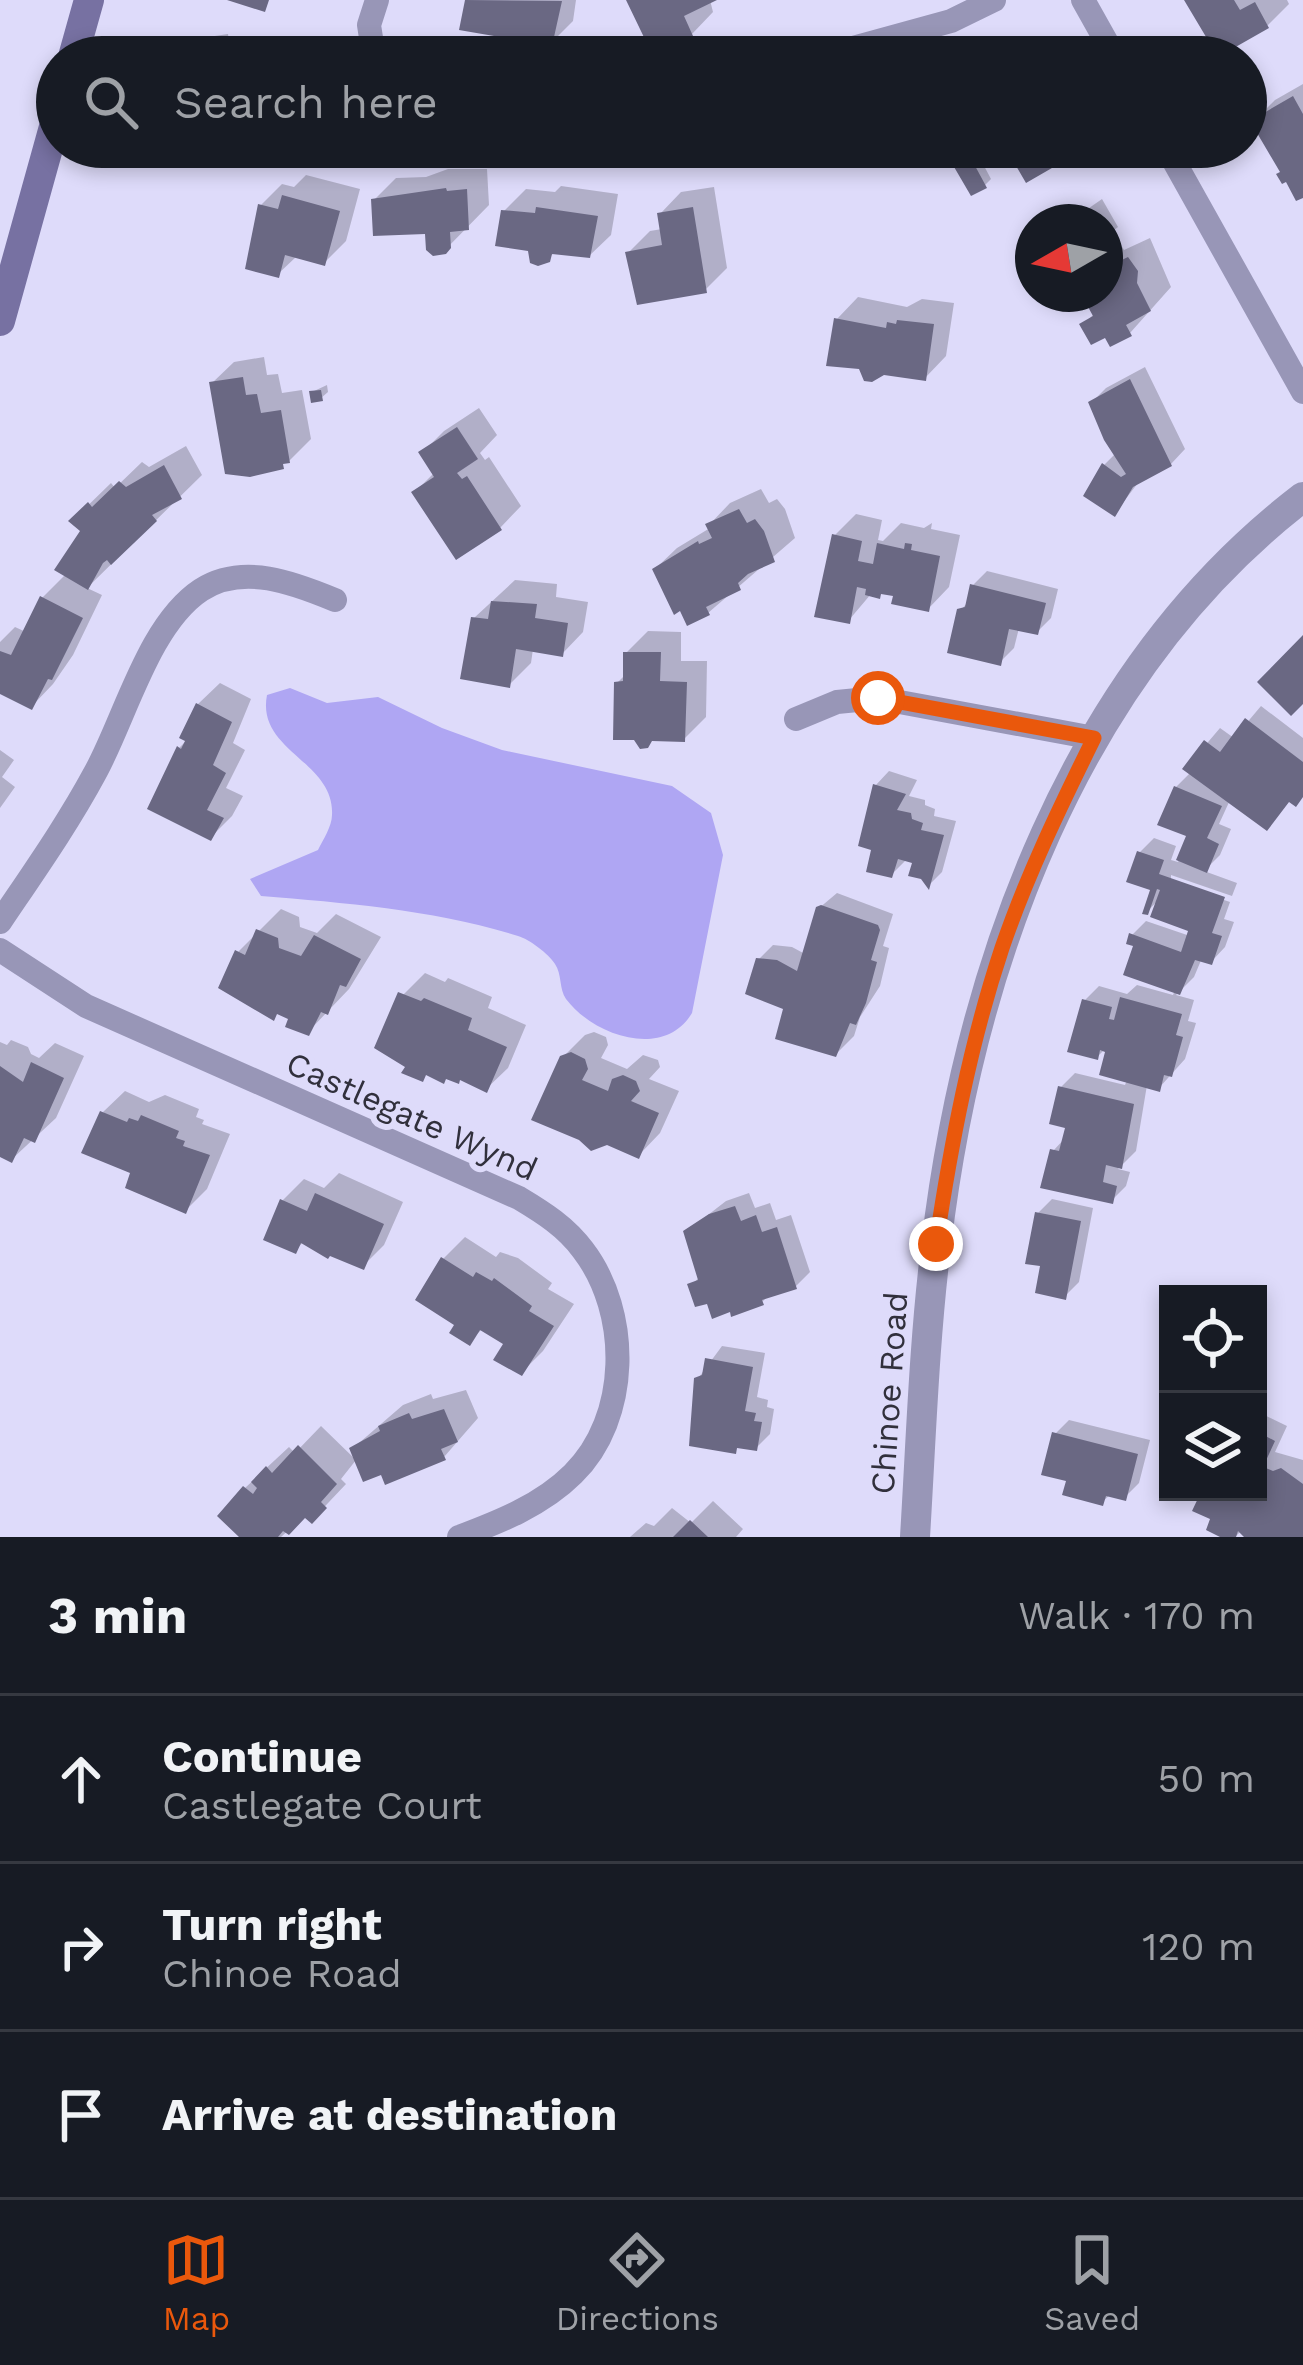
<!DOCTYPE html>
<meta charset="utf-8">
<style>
body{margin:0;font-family:"Work Sans",sans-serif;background:#20242c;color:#f1f3f6}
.controls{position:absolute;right:36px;bottom:36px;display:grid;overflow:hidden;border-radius:0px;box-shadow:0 6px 18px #0003}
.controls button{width:108px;height:108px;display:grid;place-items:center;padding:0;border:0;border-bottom:3px solid #363941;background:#171b24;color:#f1f3f6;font:60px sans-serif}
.compass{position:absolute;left:1015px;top:204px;width:108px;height:108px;border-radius:50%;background:#171b24;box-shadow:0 6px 18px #0003;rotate:261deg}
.stop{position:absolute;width:36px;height:36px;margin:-27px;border:9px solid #ea580c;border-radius:50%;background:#fff}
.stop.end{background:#ea580c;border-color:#fff;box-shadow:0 3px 12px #0008}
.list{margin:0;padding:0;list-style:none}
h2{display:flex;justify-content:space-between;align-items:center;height:156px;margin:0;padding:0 48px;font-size:51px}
h2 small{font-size:39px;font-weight:400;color:#9ea1a6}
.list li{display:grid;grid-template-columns:78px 1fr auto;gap:36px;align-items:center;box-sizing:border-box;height:168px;padding:0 48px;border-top:3px solid #363941}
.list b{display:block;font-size:45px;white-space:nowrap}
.list p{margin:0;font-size:39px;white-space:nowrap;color:#9ea1a6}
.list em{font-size:39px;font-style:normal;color:#9ea1a6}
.icon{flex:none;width:66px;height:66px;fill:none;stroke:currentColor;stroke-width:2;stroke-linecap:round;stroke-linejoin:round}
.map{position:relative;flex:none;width:1303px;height:1537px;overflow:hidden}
.search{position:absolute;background:#171b24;box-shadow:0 6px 18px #0003;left:36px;right:36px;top:36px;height:132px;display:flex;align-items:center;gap:30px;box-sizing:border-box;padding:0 42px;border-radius:66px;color:#9ea1a6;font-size:45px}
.sheet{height:660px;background:#171b24}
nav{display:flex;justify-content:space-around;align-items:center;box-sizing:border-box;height:168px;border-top:3px solid #363941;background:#171b24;font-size:33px;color:#9ea1a6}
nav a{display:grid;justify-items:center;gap:6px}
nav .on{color:#ea580c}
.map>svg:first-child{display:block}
.water{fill:#afa6f3}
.shadow{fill:#0003}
.building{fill:#6a6883}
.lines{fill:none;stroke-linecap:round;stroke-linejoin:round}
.minor{stroke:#9896b7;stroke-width:24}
.tertiary{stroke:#9896b7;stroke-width:30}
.secondary{stroke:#7771a2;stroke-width:30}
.route{stroke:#ea580c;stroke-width:15}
.labels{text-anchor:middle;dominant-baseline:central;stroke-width:12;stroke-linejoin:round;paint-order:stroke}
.street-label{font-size:33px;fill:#31303c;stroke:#dedbfa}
</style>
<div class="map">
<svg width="1303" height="1537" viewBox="0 0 1303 1537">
<rect width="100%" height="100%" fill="#dedbfa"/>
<path class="water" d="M290,688l37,15 51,-6 64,31 60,22 170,36 39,27 12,42 -31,158c-28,47 -98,23 -126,-14 -7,-10 -4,-25 -11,-35 -6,-10 -26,-25 -37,-28 -83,-26 -171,-33 -257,-40l-11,-17 68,-29c5,-10 14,-24 14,-35 3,-54 -76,-64 -65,-120z"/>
<path class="shadow" d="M469,0h107l-3,21 -22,22 -88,-15z
M629,0h81l3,12 -21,22z
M1188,0h99l2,4 -21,21 -49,28z
M228,34l3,23h-54l18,-18z
M1303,84v110l-20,-22 -29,-51 21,-21z
M974,147l17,32 -6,6 -31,-25z
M448,169h39l2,36 -45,46 -17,-20 -53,-31 22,-22 30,-1z
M306,175l54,14 -14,52 -22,22 -27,-7 -19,18 -17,-69 21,-21 12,3z
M561,186l57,8 -7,41 -22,21 -34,-4 -10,9 -15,-13 -26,-37 22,-22 29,3z
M714,187l13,81 -22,22 -77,-37 22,-22 12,-2 -2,-15 21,-22z
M1102,199l16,28 -5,4 11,19 26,-12 21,49 -41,46 -24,1 -23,-9 12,-12 -10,-19h20v-72h-36z
M858,297l49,10 15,-8 32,4 -8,53 -21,22 -88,-59z
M264,357l3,18 11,-1 4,19 20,-3 9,49 -22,22 -77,-78 22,-21z
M1145,367l40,82 -14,15 -30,15 -26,34 -11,-48 12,-12 -24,-51 14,-14z
M327,385l1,7 -7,6 -9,-6z
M479,408l18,27 -17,18 5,7 4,-3 32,49 -21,22 -85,-36 20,-20 -13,-19 22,-22z
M186,446l16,29 -115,113 15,7 -29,60 -20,29 -21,22 -32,-16v-48l15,-15 11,5 16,-34 24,-24 18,-44 -12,-9 39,-38 4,5 27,-26 7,5z
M761,489l8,14 8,-4 8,10 10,29 -87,75 -53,-44 22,-21 33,-20 -1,-3 21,-22z
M856,514l26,6 -4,20 5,1 18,-18 23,5 8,-5 -1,6 29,6 -11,52 -21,22 -32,-16 -25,1 -22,26 -15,-84z
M987,571l71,18 -7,29 -14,14 -18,-4 -5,20 -14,14 -40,-51 9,-10 4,-16z
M515,580l42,4 -1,13 32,5 -5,30 -21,22 -29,-5 -2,14 -22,22 -35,-67z
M648,631l33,1v29h26l-1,56 -22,22 -67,-56 9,-9v-21z
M220,683l31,16 -18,44 12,7 -19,38 17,8 -11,20 -21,21 -32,-89 9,-9 10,-35z
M1261,706l42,32v57l-12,4 -24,29 -37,-28 -11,24 12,5 -11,26 -16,16 33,12 -5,13 -61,-21v7l59,20 -6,17 10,3 -9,25 -14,15 -9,-4 -8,19 -18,18 18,5 -6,21 8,2 -11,36 -26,29 -12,-3 -11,66 -18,18 12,3 -4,14 -14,14 -59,-49 13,-14 -5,-50 14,-14 50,12 2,-5 -16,-37 -14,14 -13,-56 15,-15 28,8 10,-9 36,10 2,-5 -43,-55 14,-14 44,15 2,-7 -32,-31 -13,14 7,-24 -14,-36 14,-14 22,8 -5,14 7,2 12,-27 -14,-48 15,-15 -5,-4 34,-40 14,10z
M0,750l14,10 -12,17 13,10 -15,21z
M889,771l28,9 -8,16 16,4v5l10,4 -1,7 22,5 -14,51 -13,13 -14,-24h-10l-14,14 -16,-27v-62z
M837,893l56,21 -10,32 6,2 -9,38 -20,31 -6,19 -18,18 -49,-47 -29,-47 15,-15 19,2 13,7 13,-45z
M281,909l18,8 1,10 17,6 19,-19 45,23 -32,52 -41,43 -70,-80z
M425,973l20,9 3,-4 44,19 -4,11 38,17 -18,43 -22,21 -83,-94z
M594,1032l12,5 2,8 -7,13 26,11 16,-14 15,5 2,7 -11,12 30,12 -19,42 -21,22 -77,-97 23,-23z
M11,1040l17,7 3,7 8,4 16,-15 29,13 -28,62 -45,42 -11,-6v-112l7,3z
M125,1091l24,11 16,-7 34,14 -3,8 8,3 -2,4 28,10 -23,55 -21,21 -52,-39 -31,-59z
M339,1173l64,29 -19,43 -21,21 -59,-25 -8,9 -13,-50 21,-21 20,9z
M749,1193l6,15 15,-5 6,17 15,-5 19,57 -14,14 -27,9 -7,7 -53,-2 -18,-15 9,-8 -14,-45 40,-31z
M1052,1199l41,9 -14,74 -14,14 -27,-83z
M465,1237l31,20 4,-5 18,6 34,25 -4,6 26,15 -31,47 -22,22 -14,-30 -24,-15 -14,14 -11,-18 -15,-65z
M722,1346l43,7 -8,44 11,3 -1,7 7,2 -4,25 -14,14 -16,-3 -5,5 -38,-70z
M466,1390l12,28 -34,39 -62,14 -30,-22 51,-44 28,-11 2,5z
M1258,1412l29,14 -12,26 28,8v77h-56l-5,-7 -7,7h-8l31,-45z
M1069,1420l81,20 -11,43 -14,14 -14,-3 -9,8 -33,-23 -14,-45z
M321,1426l35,34 -15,19 5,5 -34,36 -6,-6 -25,23h-37l1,-49 44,-41 6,6z
M713,1501l30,28 -7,8h-106l16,-14 8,3 18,-18 19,15z"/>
<path class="building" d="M227,0h42l-4,12z
M465,0l97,1 -10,45 -93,-16z
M626,0h91l-33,16 9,20 -40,20z
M1184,0h50l6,10 15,-8 14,26 -51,29z
M1293,96l10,18v84l-7,3 -10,-19 -4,2 -6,-10 4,-2 -30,-51z
M165,147h68l1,7 -65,12z
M1005,147h61l5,10 -45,26z
M967,151l20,37 -16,8 -21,-36z
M446,188l1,3 20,-2 2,41 -19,2 1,16 -5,6 -13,2 -7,-6 -1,-16 -52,2 -2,-37z
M282,195l58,16 -15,55 -40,-11 -6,23 -34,-9 13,-65 20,5z
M536,207l62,9 -8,42 -38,-4 -2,8 -12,4 -8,-3 -2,-12 -33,-5 6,-36 34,3z
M693,207l14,86 -70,12 -12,-53 37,-7 -5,-32z
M1128,257l10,14 -1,12 14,28 -25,14 6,11 -22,11 -5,-9 -14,7 -12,-21 14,-8 -12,-22h24v-26z
M834,318l52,10 1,-6 9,2 1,-4 37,4 -8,57 -42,-6 -12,7 -8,-1 -5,-12 -33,-3z
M243,377l3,18 11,-1 4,19 20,-3 9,53 -7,1 1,5 -34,8 -25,-3 -16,-92z
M1130,379l42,87 -39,21 -18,30 -32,-21 19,-33 19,14 5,-3 -22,-34 -16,-38z
M321,390l2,11 -12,2 -2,-12z
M457,427l21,32 -21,14 5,6 5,-3 35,54 -46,30 -45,-68 23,-15 -16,-25z
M164,465l18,34 -30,16 5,6 -46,44 -4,-5 -4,3 -15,27 -34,-20 26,-39 -12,-10 20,-19 4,5 27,-26 7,6z
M739,509l8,14 8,-4 9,12 11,31 -27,12 -10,9 3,7 -35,17 4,8 -23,11 -7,-15 -6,4 -22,-46 46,-28 1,3 13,-6 -7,-14z
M832,534l30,7 -4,20 15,3 4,-21 27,6 1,-6 7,1 -1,6 29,6 -11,56 -38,-8 2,-8 -12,-2 -1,5 -15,-4 1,-6 -9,-2 -7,37 -36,-7z
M970,584l76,19 -8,32 -29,-6 -8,37 -54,-13 10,-44 8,-2z
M40,596l43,22 -31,62 -4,-1 -16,31 -32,-16v-43l11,4z
M491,601l46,3 -2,14 33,5 -5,34 -47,-8 -6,39 -50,-9 11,-62 17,2z
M1303,635v69l-12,12 -34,-34z
M623,652h38l-1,29 27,1 -2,60 -33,-1 -4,7 -8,1 -6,-9h-21l1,-58 9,-1z
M196,703l36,19 -19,43 13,8 -19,37 17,8 -13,23 -64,-32 30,-63 4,3 4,-8 -6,-3z
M1245,718l58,44v35l-7,10 -7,-5 -22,29 -85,-62 22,-29 16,12z
M873,784l33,10 -9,16 14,3 1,6 11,4 -2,7 23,5 -15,55 -8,-11 -13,-3 4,-13 -14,-4 -6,19 -26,-6 5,-22 -13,-4z
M1174,786l48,20 -15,32 12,6 -12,29 -31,-13 10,-24 -29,-11z
M1137,851l27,9 -5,14 66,23 -13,36 10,3 -10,29 -17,-5 -15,35 -57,-20 10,-29 -7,-2 3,-11 52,19 7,-21 -38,-14 10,-27 -3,-1 -9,26 -6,-1 8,-24 -24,-8z
M821,905l57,20 2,5 -9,30 6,2 -11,41 -10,22 -6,-2 -14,34 -61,-18 8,-30 -38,-15 11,-36 21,2 20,11 19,-64z
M256,929l22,9 1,10 22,8 13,-21 47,24 -15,28 -6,-2 -12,30 -7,-3 -12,24 -24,-9 3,-8 -11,-5 -3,7 -56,-33 17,-38 10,5z
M398,992l23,9 3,-3 48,20 -4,12 39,17 -20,46 -27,-13 -1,4 -13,-5 -2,5 -18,-9 -3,7 -22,-9 4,-6 -31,-19z
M1120,997l62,17 -6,21 7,2 -11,40 -8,-2 -4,17 -61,-17 6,-23 -5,-2 -2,10 -31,-8 15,-53 30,8 -3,12 5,1z
M571,1052l14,7 3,10 -6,11 26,11 4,-12 11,-4 13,6 4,10 -9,10 28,12 -20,46 -32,-14 -16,6 -12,-11 -48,-20 29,-64z
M31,1062l33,16 -29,65 -11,-5 -12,25 -12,-6v-91l23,16z
M1058,1086l76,18 -12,65 -16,-4 -3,17 14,4 -4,18 -73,-16 10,-39 9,2 6,-23 -16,-4z
M100,1111l27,11 2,-4 9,3 3,-6 38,16 -3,7 9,3 -2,5 27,9 -24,59 -61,-26 5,-15 -49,-20z
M315,1193l69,31 -20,46 -34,-14 -2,3 -27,-16 -5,11 -33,-14 17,-41 27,12z
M735,1206l6,15 15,-6 6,17 15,-5 20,62 -35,11 2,5 -33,12 -1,-5 -18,7 -5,-15 -12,3 -8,-23 11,-4 -15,-49 26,-17z
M1035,1212l46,9 -15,79 -31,-7 5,-27 -15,-2z
M441,1257l32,20 3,-5 16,9 2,-3 38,28 -3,5 25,15 -32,50 -29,-16 10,-16 -23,-14 -10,16 -21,-13 5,-8 -39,-25z
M705,1358l48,9 -8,44 11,2 -2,8 8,1 -5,29 -20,-3 -1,6 -47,-8 5,-68 8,-3z
M444,1409l14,33 -17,7 5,11 -61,25 -4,-10 -18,7 -14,-34 31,-17 -2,-5 31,-13 3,6z
M1052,1432l86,22 -12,47 -20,-5 -3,10 -41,-11 4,-14 -25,-6z
M1258,1432l17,9 -12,26 10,4 8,-3 22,16v53h-59l-6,-6 -2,6h-16l-14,-7 4,-11 -18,-8 9,-19h57z
M298,1445l39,39 -16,18 6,6 -15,16 -7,-6 -16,17 -6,-4 -5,6h-39l-22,-21 26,-30 10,8 4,-6 -6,-6 15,-16 6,7z
M690,1520l18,17h-35z"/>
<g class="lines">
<path class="minor" d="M1083,0l32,57
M374,57l-5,-32 8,-25
M820,57l131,-36 43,-21
M1166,147l137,245
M796,719l41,-17 41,-4 216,40
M0,922c33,-49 67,-97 95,-149 30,-54 53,-148 106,-183 42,-27 93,-7 134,10
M0,950l86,56 433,192c25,15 47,29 64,52 48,63 47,168 -10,224 -31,31 -74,48 -114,63"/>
<path class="tertiary" d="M915,1537c6,-97 9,-195 21,-291 33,-278 138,-574 367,-749"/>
<path class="secondary" d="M73,57l16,-57
M0,321l57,-205"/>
</g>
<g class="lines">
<path class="route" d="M878,698l216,40c-34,69 -67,137 -92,210 -32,96 -51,196 -66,296"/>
</g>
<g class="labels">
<g class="street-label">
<text transform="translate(412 1116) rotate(24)">Castlegate Wynd</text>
<text transform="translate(889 1393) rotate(-86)">Chinoe Road</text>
</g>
</g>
</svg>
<div class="controls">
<button><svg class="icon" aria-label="locate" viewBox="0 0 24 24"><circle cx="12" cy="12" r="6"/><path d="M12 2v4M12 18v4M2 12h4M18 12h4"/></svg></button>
<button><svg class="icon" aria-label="layers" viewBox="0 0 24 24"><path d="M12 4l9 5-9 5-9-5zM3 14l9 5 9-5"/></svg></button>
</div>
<svg class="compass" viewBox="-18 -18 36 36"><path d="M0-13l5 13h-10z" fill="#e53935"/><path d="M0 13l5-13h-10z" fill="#9ea1a6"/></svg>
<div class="stop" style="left:878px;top:698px"></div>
<div class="stop end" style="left:936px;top:1244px"></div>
<div class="search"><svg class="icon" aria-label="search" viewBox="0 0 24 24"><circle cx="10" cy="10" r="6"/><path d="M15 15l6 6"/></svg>Search here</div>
</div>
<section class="sheet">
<h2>3 min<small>Walk · 170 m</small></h2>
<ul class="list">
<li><svg class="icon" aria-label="ahead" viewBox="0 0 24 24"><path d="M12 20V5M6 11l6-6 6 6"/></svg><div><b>Continue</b><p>Castlegate Court</p></div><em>50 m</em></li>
<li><svg class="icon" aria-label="right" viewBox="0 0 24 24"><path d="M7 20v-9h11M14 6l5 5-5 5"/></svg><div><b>Turn right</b><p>Chinoe Road</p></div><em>120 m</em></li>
<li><svg class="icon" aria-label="arrive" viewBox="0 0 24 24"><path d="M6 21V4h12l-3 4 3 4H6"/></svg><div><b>Arrive at destination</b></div></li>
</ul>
</section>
<nav>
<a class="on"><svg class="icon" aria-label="map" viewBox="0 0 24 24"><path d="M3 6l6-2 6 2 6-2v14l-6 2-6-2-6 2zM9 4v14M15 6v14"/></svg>Map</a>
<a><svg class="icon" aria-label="directions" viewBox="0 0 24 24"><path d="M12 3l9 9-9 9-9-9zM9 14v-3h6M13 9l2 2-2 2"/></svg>Directions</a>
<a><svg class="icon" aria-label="saved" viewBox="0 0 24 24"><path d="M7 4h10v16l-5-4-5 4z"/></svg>Saved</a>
</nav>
